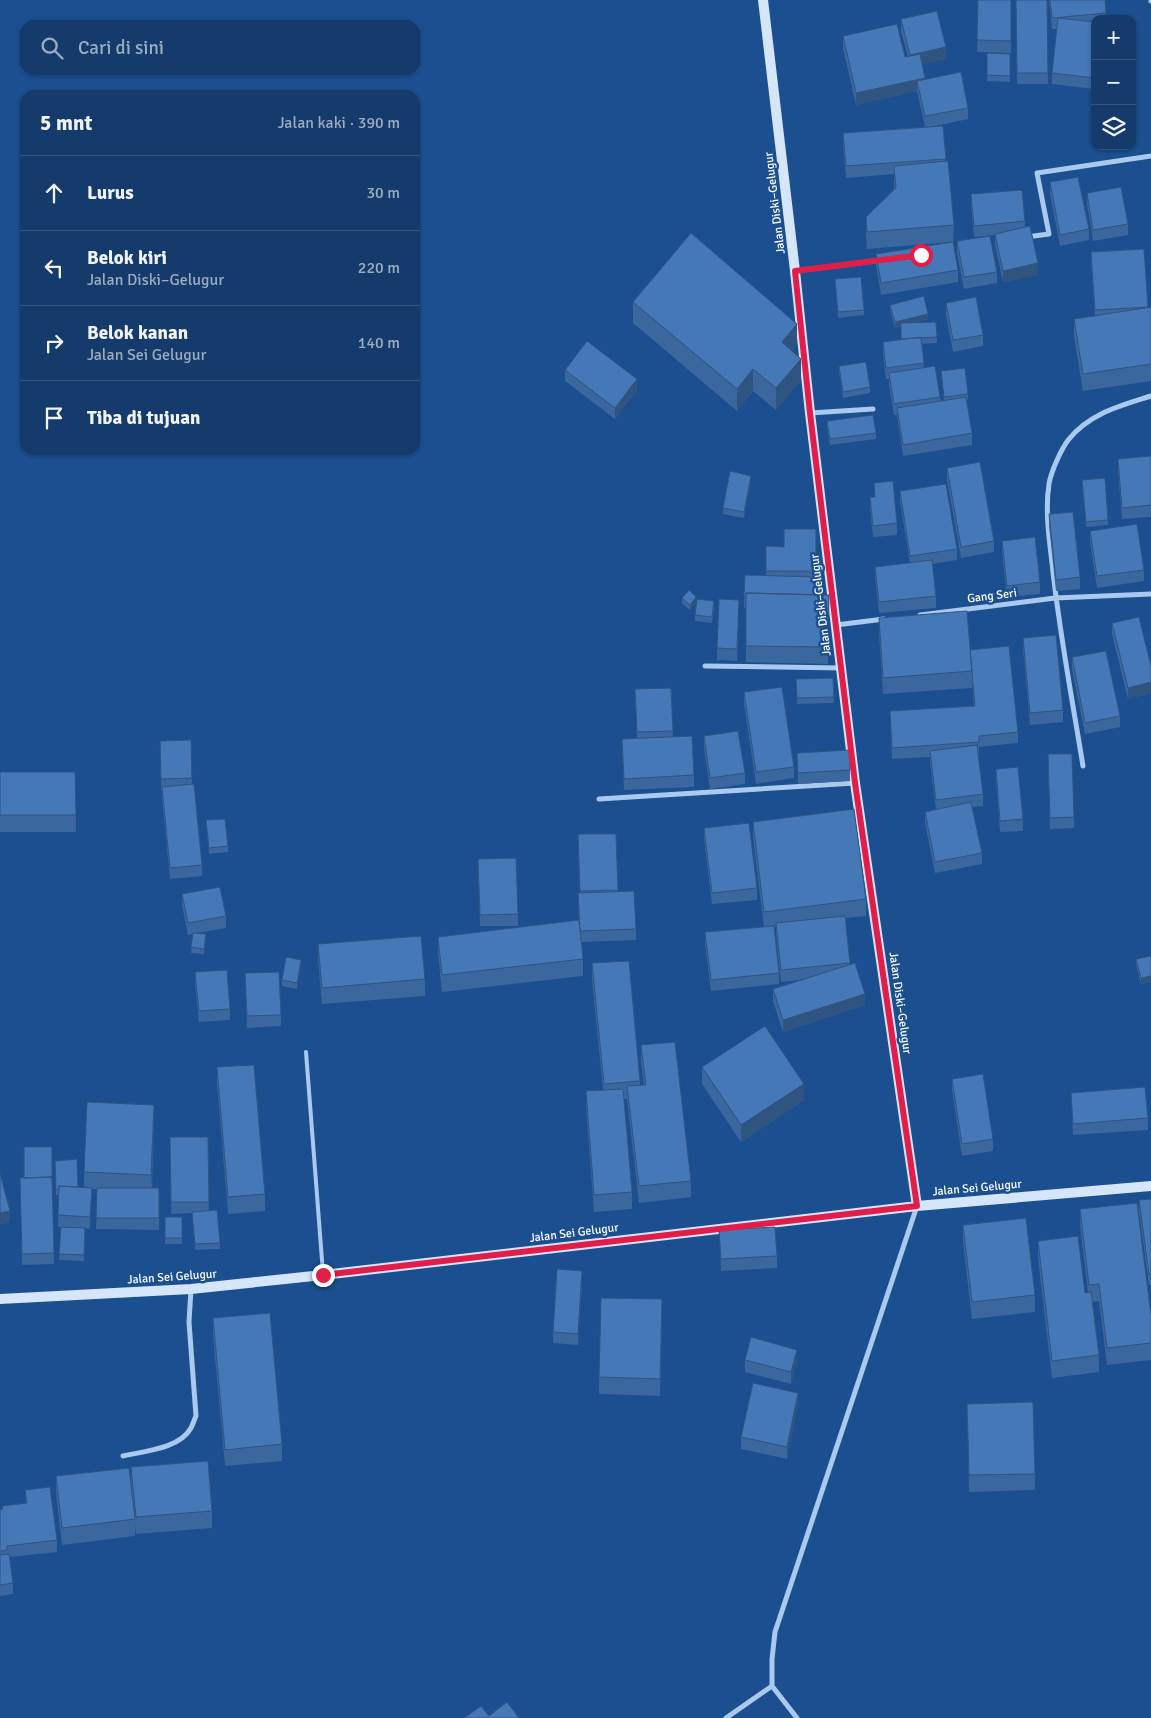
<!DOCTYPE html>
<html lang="id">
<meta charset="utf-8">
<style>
body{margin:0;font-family:Signika,sans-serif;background:#214673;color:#f1f3f6}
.controls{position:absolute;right:15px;top:15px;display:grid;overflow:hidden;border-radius:10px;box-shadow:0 1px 4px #0004}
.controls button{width:45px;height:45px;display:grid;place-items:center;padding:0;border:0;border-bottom:1px solid #33557e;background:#143b6b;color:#f1f3f6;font:25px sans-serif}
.stop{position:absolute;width:15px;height:15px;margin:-11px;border:4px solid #e11d48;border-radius:50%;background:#fff}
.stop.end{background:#e11d48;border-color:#fff;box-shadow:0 1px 5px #0008}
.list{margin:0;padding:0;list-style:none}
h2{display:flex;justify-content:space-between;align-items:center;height:65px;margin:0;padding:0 20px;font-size:21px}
h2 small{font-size:16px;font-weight:400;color:#9dadc1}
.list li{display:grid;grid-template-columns:32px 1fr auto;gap:15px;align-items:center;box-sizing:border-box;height:75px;padding:0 20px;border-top:1px solid #33557e}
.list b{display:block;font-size:19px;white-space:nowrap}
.list p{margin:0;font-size:16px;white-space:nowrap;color:#9dadc1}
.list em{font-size:16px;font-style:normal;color:#9dadc1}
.icon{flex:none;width:28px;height:28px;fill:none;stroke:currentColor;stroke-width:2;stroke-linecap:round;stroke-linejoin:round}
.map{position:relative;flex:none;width:1151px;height:1718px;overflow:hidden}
.search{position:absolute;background:#143b6b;box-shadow:0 1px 4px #0004;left:20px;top:20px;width:400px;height:55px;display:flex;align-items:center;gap:12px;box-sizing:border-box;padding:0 18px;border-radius:15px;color:#9dadc1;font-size:19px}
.panel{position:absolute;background:#143b6b;box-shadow:0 1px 4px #0004;left:20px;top:90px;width:400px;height:365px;border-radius:15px}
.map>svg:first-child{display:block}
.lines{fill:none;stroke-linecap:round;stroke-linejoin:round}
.lane{stroke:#a9c9ee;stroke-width:4}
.street{stroke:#a9c9ee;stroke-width:5}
.secondary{stroke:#d6e6fa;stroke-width:10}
.wall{fill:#3a679d}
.shaded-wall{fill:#305480}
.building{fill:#4478b7;stroke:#305480}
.route{stroke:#e11d48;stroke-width:6}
.labels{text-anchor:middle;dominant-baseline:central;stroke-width:5;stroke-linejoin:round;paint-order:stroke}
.street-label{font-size:12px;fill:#fff;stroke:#1b4f8f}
</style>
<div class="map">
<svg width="1151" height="1718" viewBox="0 0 1151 1718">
<rect width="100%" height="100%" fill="#1b4f8f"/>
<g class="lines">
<path class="lane" d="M306,1052l17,221"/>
<path class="street" d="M1151,0v1
M1026,237l23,-3 -12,-61 114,-17
M795,271l87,-11
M810,413l63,-4
M920,615l135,-17 96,-4
M836,625l48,-6
M705,666l136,2
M1083,766c-11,-68 -24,-135 -31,-203 -3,-26 -7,-52 -3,-79 2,-12 12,-35 20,-45 21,-26 51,-33 82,-43
M599,799l256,-16
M123,1456c22,-5 56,-7 68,-28 2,-4 3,-8 5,-12l-7,-94 2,-33
M726,1718l46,-32
M797,1718l-25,-32v-27l3,-27 142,-426"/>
<path class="secondary" d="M763,0l32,271 15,142 45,370 62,423
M0,1299l191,-10 132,-14 594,-69 234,-20"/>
</g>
<path class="wall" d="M978,0h33v53l-34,-1z
M1016,0h31l1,84h-31z
M1049,0h56l1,19h-11v70l-43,-5v-11l5,-44h-5z
M901,19l45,40 -24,5 3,15 43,29v11l-37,8 12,-1 3,35 8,64 -1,17 5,28v12l-77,13 -5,-30v-11l75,-12 -84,7 -1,-15v-17l28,-28v-15l-48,4 -3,-33v-12l82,-6 -8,-36 -61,14 -13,-57v-12l62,21h3l-7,-26z
M987,53l23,1v28l-23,-1z
M1050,182l39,47v11l-29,6 -10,-52z
M1087,193l41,31v11l-35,6 -6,-37z
M971,194l54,27v6l13,48 -35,7 -8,-37v-10l-21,2 -3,-32z
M957,241l40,31v11l-33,6 -7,-36z
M1144,249l4,59 3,-1v74l-68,10 -9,-55v-17l21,-3 -4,-52v-12z
M835,279l29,31v5l-26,3z
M633,302l164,43 -5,6 9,29 -25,30 -23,-19 -16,20 -104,-88z
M946,303l37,32v11l-30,6 -7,-37z
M890,305l38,14 -11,3 20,15v6l-15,1 2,24 16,29v4l4,-1 -3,-29 27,23v6h-2l6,33v12l-69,11 -6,-41h-3l-5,-30v-6h-3l-3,-25v-12l18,-2v-14l-6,2 -5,-18z
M839,366l31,21v6l-27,5 -4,-26z
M565,370l72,20 -22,29 -50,-38z
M827,421l49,12v6l-46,6 -3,-18z
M1151,456v61l-29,2 -4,-49v-11z
M947,468l47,73v11l-33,6 -14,-78z
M1082,480l26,40v5l-22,2z
M751,482l-7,36 -21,-4v-6z
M874,483l23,40v12l-24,2 -3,-28v-12h4z
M900,491l57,58v11l-25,4 4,32v12l-57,5 -4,-35v-11l35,-4 -10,-61z
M1049,514l31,63v12l-24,2 -7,-65z
M816,529v48l1,18h12l-1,69 -82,-2v-54h-2l1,-33h21v-29l18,1z
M1090,531l54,39v11l-47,7 -7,-46z
M1002,541l38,41v12l-33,3 -5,-45z
M696,597l-6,13 -8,-7v-5z
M714,607l-2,16 -17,-2v-6z
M739,611l-2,50 -20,-1v-12z
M879,618l91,32 48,82v11l-39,4v7h-1l5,40v12l-11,1 10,46v11l-47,9 -10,-50v-11l11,-3 -6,-46v-6l-38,2 -2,-37v-11l84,-5 -2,-24v6l-89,6 -4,-60z
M1112,623l39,43v27l-23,6 -16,-65z
M1023,638l40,72v12l-33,3 -7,-76z
M1072,657l48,59v11l-35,7 -13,-65z
M833,678l1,25 -37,1 -1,-25z
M671,688l2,49 21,38v12l-70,3 -2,-51 15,-1 -2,-49z
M744,692l50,75v11l-38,6 -12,-80z
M704,736l41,37v11l-35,5 -6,-41z
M191,740l1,44 10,81v11l-32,3 -8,-81v-8h-1l-1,-49z
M797,753l53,17v11l-52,3z
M1048,766l26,51v11l-24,1z
M996,769l27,50v12l-23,1 -4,-51z
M0,772h75l1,60h-76z
M206,820l22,26v6l-19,2z
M753,822l113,77v17l-21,2 5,47 15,40 -82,27 -10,-31v-12l33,-10 -25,3 -5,-47v-8h-2l5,46v11l-68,7 -6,-47v-12l59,-5 -11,-89z
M704,828l53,60v12l-45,4 -8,-65z
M616,834l2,58 18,37v11l-54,2 1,17v17l-141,16 -4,-39v-16l141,-17 -1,-27h2l-2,-47z
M478,859l40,55v12h-38z
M182,894l44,22v12l-29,5 9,7 -2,14 -13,-1 2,-19 -5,1 -6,-30z
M318,944l107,35v17l-103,8 -4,-44z
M1151,956v26l-10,2 -5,-19v-6z
M592,963l48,118v4h4l-3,-23v-17l50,136v16l-52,6 -12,-104h-3l8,93v17l-38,3 -8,-104v-17l17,-1 -11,-110z
M301,966l-4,23 -15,-3v-6z
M195,972l35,37v11l-31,2 -4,-38z
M245,973l36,42v11l-34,2z
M217,1067l48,127v17l-37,3 -11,-130z
M702,1067l102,33 -63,42 -39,-58z
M952,1079l41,60v12l-31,5 -10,-66z
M1071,1093l77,25v12l-75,5z
M154,1122l-2,66h7v42l-63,-1 1,-40h-5l-2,40 -5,-1 -1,33 -25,-1 2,-33 11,1 -14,-1 1,-32h-3l-1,-34 23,26 6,1v-16z
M170,1137h38l1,74 11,32v6l-25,1 -3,-37 -21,1z
M20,1178l32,7 2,79 -32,1z
M1151,1199v86h-2l-10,-73v-12z
M1080,1209l71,106v45l-44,5 -8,-64 -7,1 7,53v17l-47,6 -14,-120v-17l47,52 3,-1 -8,-66z
M165,1217h17v27h-17z
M963,1225l72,70v17l-63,7 -9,-77z
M719,1230l58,26v12l-56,3z
M582,1283l-4,62 -25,-2v-11z
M662,1316l-2,80 -61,-2v-17z
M213,1318l69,126v17l-57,5 -12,-131z
M745,1360l52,1 -6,23 -46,-12z
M798,1404l-11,55 -46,-10v-12z
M967,1404l68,70v16l-66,2z
M131,1467l81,44v17l-76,6 -1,-9v11l-73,9 -6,-52v-17l77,29 -2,-21z
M25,1490l32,50v12l-47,5 3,26v11l-13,2v-86h2v-4l24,-3z"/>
<path class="shaded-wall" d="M946,47v12l-36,8v-12z
M925,78v11l-8,-8v10l-61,14v-12z
M1038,263v12l-35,7v-11z
M928,314v5l-33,9v-6z
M797,324v21l-15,19v-22z
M801,359v21l-25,30v-22z
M753,369v22l-16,20v-22z
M637,379v11l-22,29v-11z
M751,476v6l-7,36v-6z
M696,597v6l-6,7v-5z
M1151,682v11l-23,6v-11z
M206,934v6l-2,14v-5z
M301,960v6l-4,23v-6z
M1151,976v6l-10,2v-6z
M865,994v11l-82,27v-12z
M804,1084v16l-63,42v-17z
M154,1105v17l-3,70v-17z
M92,1188v12l-2,29v-12z
M10,1211v11l-10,3v-12z
M582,1271v12l-4,62v-11z
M797,1350v11l-6,23v-12z
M798,1393v11l-11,55v-12z"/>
<path class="building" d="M978,0h33v41l-34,-1z
M1016,0h31l1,73h-31z
M1050,0h55l1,13 -54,5z
M937,11l9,36 -36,8 -9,-36z
M1058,18l37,4v56l-43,-5z
M897,24l8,33 15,-3 5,24 -69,15 -13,-57z
M987,53l23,1v22l-23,-1z
M961,72l7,36 -43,8 -8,-35z
M943,126l3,33 -100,7 -3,-33z
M948,161l6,64 -87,7 -1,-15 30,-29 -2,-22z
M1078,177l11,52 -29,6 -10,-53z
M1121,187l7,37 -35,6 -6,-37z
M1022,190l3,31 -51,5 -3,-32z
M1030,226l8,37 -35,8 -8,-37z
M691,233l106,91 -15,18 19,17 -25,29 -23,-19 -16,20 -104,-87z
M990,236l7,36 -33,5 -7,-36z
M953,242l5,28 -77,13 -5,-29z
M1144,249l4,58 -53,3 -4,-58z
M861,277l3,33 -26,2 -3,-33z
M924,296l4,18 -33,8 -5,-17z
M976,297l7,38 -30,5 -7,-37z
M1151,307v57l-68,10 -9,-55z
M936,322l1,15 -36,2v-16z
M921,337l3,26 -38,5 -3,-26z
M587,341l50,38 -22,29 -50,-38z
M866,362l4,25 -27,5 -4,-26z
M935,366l5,31 -46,7 -5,-31z
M965,368l3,26 -24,3 -3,-26z
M966,397l6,36 -69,12 -6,-37z
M873,415l3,18 -46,6 -3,-18z
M1151,456v49l-29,3 -4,-49z
M980,462l14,79 -33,6 -14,-79z
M730,471l21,5 -7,36 -21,-4z
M1105,478l3,42 -22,2 -4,-42z
M893,481l4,42 -24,3 -3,-29h5l-1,-14z
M946,484l11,65 -47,7 -10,-65z
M1073,512l7,65 -24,3 -7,-66z
M1137,524l7,46 -47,6 -7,-45z
M784,529h32v42h-50v-25l18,1z
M1035,537l5,45 -33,4 -5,-45z
M932,560l4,36 -57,6 -4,-35z
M745,575l73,2 -1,18 -71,-2v4h-2z
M689,590l7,7 -6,8 -8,-7z
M746,593l83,2 -1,52 -82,-1z
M697,599l17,2 -2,16 -17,-2z
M719,599l20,1 -2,49 -20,-1z
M967,611l5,60 -89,7 -4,-60z
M1139,617l12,49v16l-23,6 -16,-65z
M1056,635l7,75 -33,3 -7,-75z
M1009,646l9,86 -39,4v6l-87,6 -2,-37 85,-5 -5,-56z
M1106,651l14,65 -35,7 -13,-66z
M833,678l1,19 -37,1 -1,-19z
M782,687l12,80 -38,5 -12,-80z
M671,688l2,43 -36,1 -2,-43z
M738,731l7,42 -35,5 -6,-42z
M692,736l2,39 -70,4 -2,-40z
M191,740l1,38 -31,1 -1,-38z
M977,745l6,49 -47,6 -6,-49z
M849,750l1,20 -52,3 -1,-20z
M1048,754h24l2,63 -24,1z
M1018,767l5,52 -23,2 -4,-52z
M0,772h75l1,43h-76z
M194,784l8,81 -32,3 -8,-81z
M971,802l11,51 -47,9 -10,-50z
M854,809l12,90 -102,13 -11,-90z
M225,819l3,27 -19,2 -3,-28z
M749,823l8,65 -45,5 -8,-65z
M578,834h38l2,56 -38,1z
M516,858l2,56 -38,1 -2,-56z
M220,887l6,29 -38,7 -6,-29z
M634,891l2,38 -56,2 -2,-38z
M845,916l5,47 -69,7 -5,-47z
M579,920l4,39 -141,16 -4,-38z
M774,926l5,47 -68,7 -6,-48z
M193,933l13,1 -2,15 -13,-2z
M421,936l4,43 -103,9 -4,-44z
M1151,956v20l-10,2 -5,-19z
M286,957l15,3 -4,23 -15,-3z
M629,961l11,120 -36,3 -12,-121z
M855,963l10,31 -82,26 -10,-31z
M227,970l3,39 -31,2 -4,-39z
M279,972l2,43 -34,1 -2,-43z
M765,1026l39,58 -63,41 -39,-58z
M675,1042l16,139 -52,5 -12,-100 19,-1 -5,-40z
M254,1065l11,129 -37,3 -11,-130z
M983,1074l10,65 -31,5 -10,-65z
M1145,1087l3,31 -75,6 -2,-31z
M623,1089l9,103 -38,3 -8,-104z
M87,1102l67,3 -3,70 -67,-3z
M170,1137h38l1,65h-38z
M24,1147h28v32v-2l-28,1z
M77,1159l1,28 -19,-1v3l-3,1 -1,-29z
M0,1173l10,38 -10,2z
M52,1177l2,76 -32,1 -2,-76z
M59,1186l33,2 -2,29 -32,-2z
M97,1188h62v30h-63z
M1151,1199v75h-2l-10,-74z
M1137,1203l14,112v28l-44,5 -8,-64 -10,1 -9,-76z
M217,1210l3,33 -25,1 -3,-32z
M165,1217h17v21h-17z
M1026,1218l9,77 -63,7 -9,-77z
M61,1227l24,1 -1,27 -25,-1z
M775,1227l2,29 -56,3 -2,-29z
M1078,1236l7,57 6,-1 8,63 -47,6 -14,-120z
M557,1269l25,2 -4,63 -25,-2z
M601,1298l61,1 -2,80 -61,-2z
M270,1313l12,131 -57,6 -12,-132z
M751,1337l46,13 -6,22 -46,-12z
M753,1383l45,10 -11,54 -46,-10z
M1033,1402l2,72 -66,1 -2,-71z
M208,1461l4,50 -76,6 -5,-50z
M129,1468l6,51 -73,9 -6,-52z
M50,1487l7,53 -50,6v4l-7,1v-41l3,-1 -1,-3 25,-3 -2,-13z
M9,1554l4,29 -13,2v-30z
M507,1702l12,16h-55l17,-12 8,10z"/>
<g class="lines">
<path class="route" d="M323,1275l594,-69 -62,-423 -45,-370 -15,-142 126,-16"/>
</g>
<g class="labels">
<g class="street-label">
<text transform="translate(775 203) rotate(-97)">Jalan Diski–Gelugur</text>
<text transform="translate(992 596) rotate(-7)">Gang Seri</text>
<text transform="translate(821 605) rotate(-97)">Jalan Diski–Gelugur</text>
<text transform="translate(900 1003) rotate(82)">Jalan Diski–Gelugur</text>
<text transform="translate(977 1188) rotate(-5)">Jalan Sei Gelugur</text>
<text transform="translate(574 1233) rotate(-7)">Jalan Sei Gelugur</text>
<text transform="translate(172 1277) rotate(-4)">Jalan Sei Gelugur</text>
</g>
</g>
</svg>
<div class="controls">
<button>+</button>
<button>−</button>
<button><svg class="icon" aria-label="layers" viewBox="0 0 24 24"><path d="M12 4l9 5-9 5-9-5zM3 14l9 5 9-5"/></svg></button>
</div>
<div class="stop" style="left:921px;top:255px"></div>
<div class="stop end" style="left:323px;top:1275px"></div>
<div class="search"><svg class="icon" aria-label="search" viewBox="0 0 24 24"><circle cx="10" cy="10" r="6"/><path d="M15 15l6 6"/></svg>Cari di sini</div>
<section class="panel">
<h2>5 mnt<small>Jalan kaki · 390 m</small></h2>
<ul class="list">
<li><svg class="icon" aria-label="ahead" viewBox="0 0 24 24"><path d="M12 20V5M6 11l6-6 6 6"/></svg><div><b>Lurus</b></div><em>30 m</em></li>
<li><svg class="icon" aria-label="left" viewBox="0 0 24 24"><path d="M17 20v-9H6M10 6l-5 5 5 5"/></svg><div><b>Belok kiri</b><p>Jalan Diski–Gelugur</p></div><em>220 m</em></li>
<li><svg class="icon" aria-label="right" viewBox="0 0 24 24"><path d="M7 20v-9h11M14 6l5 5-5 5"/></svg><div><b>Belok kanan</b><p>Jalan Sei Gelugur</p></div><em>140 m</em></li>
<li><svg class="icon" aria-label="arrive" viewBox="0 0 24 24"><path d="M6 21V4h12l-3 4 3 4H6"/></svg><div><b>Tiba di tujuan</b></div></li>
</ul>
</section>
</div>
